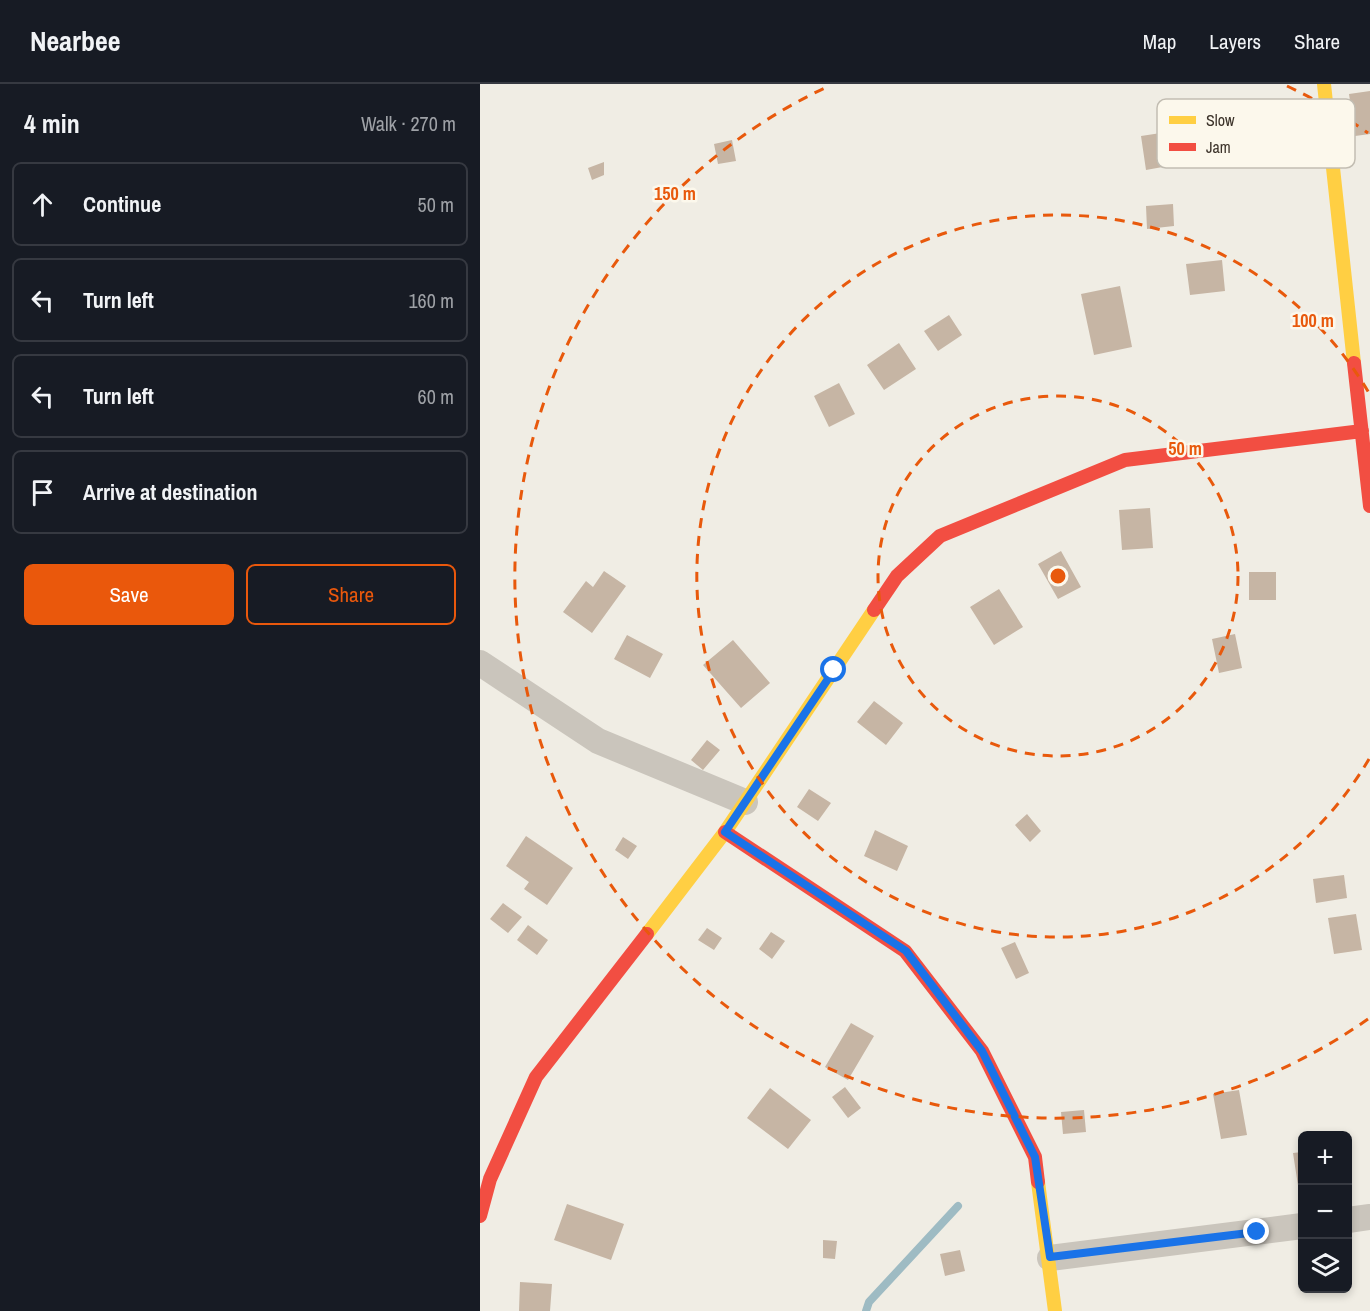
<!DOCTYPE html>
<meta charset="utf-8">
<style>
body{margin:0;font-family:"Archivo Narrow",sans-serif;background:#20242c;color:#f1f3f6}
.controls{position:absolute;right:18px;bottom:18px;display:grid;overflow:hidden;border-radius:9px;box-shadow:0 3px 9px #0003}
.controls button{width:54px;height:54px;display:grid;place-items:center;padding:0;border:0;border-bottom:2px solid #363941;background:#171b24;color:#f1f3f6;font:30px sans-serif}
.stop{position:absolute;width:18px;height:18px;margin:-14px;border:4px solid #1a73e8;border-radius:50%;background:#fff}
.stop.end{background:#1a73e8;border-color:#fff;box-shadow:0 2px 6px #0008}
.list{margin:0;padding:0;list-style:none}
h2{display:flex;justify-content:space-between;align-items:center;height:78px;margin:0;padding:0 24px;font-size:26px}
h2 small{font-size:20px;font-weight:400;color:#9ea1a6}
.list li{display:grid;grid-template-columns:39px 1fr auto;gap:18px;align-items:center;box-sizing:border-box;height:84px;margin:0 12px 12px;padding:0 12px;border:2px solid #363941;border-radius:9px}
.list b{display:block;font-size:22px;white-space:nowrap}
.list em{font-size:20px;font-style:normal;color:#9ea1a6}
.actions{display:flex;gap:12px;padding:18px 24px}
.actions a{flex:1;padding:14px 0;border:2px solid #ea580c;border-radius:9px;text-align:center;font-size:21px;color:#ea580c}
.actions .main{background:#ea580c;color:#fff}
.icon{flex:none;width:33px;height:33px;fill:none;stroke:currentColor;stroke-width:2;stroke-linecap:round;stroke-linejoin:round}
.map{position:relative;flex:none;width:890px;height:1227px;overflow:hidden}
header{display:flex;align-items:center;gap:36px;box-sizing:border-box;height:84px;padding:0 30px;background:#171b24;border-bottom:2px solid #363941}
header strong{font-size:28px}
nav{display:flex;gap:33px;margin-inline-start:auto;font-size:21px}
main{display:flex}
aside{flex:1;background:#171b24}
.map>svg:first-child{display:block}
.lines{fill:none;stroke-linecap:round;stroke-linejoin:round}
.stream{stroke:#9ebbc3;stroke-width:8}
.building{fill:#c6b5a4}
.street{stroke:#cac5bc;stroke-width:26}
.slow{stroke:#ffcf43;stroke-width:14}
.jam{stroke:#f24e42;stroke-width:14}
.route{stroke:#1a73e8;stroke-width:8}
.ring{fill:none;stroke:#e8590c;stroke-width:3;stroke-dasharray:10 8}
.key{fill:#fcf8ec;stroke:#c2bdb2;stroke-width:1.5}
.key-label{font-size:16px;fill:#3c332a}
.centre{fill:#e8590c;stroke:#fcf8ec;stroke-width:3}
.ring-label{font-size:18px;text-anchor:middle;font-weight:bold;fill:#e8590c;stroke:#fcf8ec;stroke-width:5;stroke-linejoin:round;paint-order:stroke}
</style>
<header>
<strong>Nearbee</strong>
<nav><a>Map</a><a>Layers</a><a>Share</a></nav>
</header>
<main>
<aside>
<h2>4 min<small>Walk · 270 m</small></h2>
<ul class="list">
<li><svg class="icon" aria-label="ahead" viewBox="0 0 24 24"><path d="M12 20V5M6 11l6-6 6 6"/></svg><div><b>Continue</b></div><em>50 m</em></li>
<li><svg class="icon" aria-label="left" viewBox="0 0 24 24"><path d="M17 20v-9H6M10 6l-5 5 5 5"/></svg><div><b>Turn left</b></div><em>160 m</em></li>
<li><svg class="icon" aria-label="left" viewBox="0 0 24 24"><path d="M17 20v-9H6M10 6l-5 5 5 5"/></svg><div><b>Turn left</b></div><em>60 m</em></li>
<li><svg class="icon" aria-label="arrive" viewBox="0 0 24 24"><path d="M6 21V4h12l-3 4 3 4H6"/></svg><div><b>Arrive at destination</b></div></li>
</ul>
<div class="actions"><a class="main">Save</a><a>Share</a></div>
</aside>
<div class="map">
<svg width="890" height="1227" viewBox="0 0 890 1227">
<rect width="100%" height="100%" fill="#f0ede4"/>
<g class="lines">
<path class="stream" d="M386,1227l3,-9 89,-96"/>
</g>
<path class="building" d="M890,7v43l-15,2 -6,-42z
M694,47l5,33 -33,6 -5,-34z
M252,56l4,21 -18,3 -4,-20z
M124,78v13l-12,5 -4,-12z
M693,120l1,22 -27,3 -1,-23z
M742,176l3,31 -35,4 -4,-31z
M640,202l12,61 -38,8 -13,-61z
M469,231l13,20 -24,16 -14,-20z
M419,259l17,26 -32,21 -17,-25z
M359,299l16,31 -26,13 -15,-31z
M670,424l3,40 -31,2 -3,-40z
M581,467l20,36 -23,12 -20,-35z
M124,487l22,15 -34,47 -29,-21 23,-31 7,6z
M769,488h27v28h-27z
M519,505l24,38 -29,18 -24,-38z
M755,550l7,34 -23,5 -7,-34z
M147,551l36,19 -13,24 -36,-19z
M253,556l37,43 -29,25 -38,-43z
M394,617l29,22 -17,22 -29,-23z
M227,656l13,10 -17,20 -12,-10z
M329,705l22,14 -13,18 -21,-14z
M547,730l14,17 -11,11 -15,-17z
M395,746l33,16 -11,25 -33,-15z
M46,752l47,32 -26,37 -23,-16 5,-7 -23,-16z
M143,753l14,9 -9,13 -13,-9z
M864,791l3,23 -31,5 -3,-24z
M23,819l19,14 -14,16 -18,-14z
M876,830l6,36 -28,4 -6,-36z
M48,841l20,15 -11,15 -20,-15z
M227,844l15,10 -8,12 -16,-10z
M291,848l14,9 -13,18 -13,-10z
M535,858l14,31 -13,6 -15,-31z
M371,939l23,13 -26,44 -23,-13z
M365,1003l16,21 -13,10 -16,-21z
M290,1004l41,32 -23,29 -41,-31z
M759,1006l8,45 -26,4 -8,-45z
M604,1026l2,22 -23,2 -2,-22z
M822,1068v40h-3l-6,-39z
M87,1120l57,20 -13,36 -57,-20z
M343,1156l14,1 -2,18 -12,-1z
M480,1166l5,21 -20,5 -5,-22z
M40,1198l32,2 -2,27h-31z"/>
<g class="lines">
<path class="street" d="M0,579l118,78 147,61
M868,1136l22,-3
M570,1174l252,-32"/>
<path class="slow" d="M844,0l30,279
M167,850l78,-102 149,-222
M558,1098l17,129"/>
<path class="jam" d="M874,279l16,143
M394,526l23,-34 43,-40 185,-76 237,-29
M245,748l180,119 77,100 53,106 3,25
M0,1132l10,-37 46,-102 111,-143"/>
</g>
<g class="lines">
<path class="route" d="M354,586l-109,162 181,119 63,83 13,17 53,106 15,100 207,-25"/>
</g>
<g class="ring">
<circle cx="578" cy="492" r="180"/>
<path d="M889 675A361 361 0 1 1 889 309"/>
<path d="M888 935A541 541 0 1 1 349 2M807 2A541 541 0 0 1 888 49"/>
</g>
<rect x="677" y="15" width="198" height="69" rx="9" class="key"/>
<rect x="689" y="32" width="27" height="8" fill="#ffcf43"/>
<rect x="689" y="59" width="27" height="8" fill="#f24e42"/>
<g class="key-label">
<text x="726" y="42">Slow</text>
<text x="726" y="69">Jam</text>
</g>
<circle cx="578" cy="492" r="9" class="centre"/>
<g class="ring-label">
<text x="195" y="116">150 m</text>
<text x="833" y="243">100 m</text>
<text x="705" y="371">50 m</text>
</g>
</svg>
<div class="controls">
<button>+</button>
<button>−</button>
<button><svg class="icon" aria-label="layers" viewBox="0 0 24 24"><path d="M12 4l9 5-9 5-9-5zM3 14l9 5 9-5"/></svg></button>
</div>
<div class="stop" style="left:354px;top:586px"></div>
<div class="stop end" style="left:777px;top:1148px"></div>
</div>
</main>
